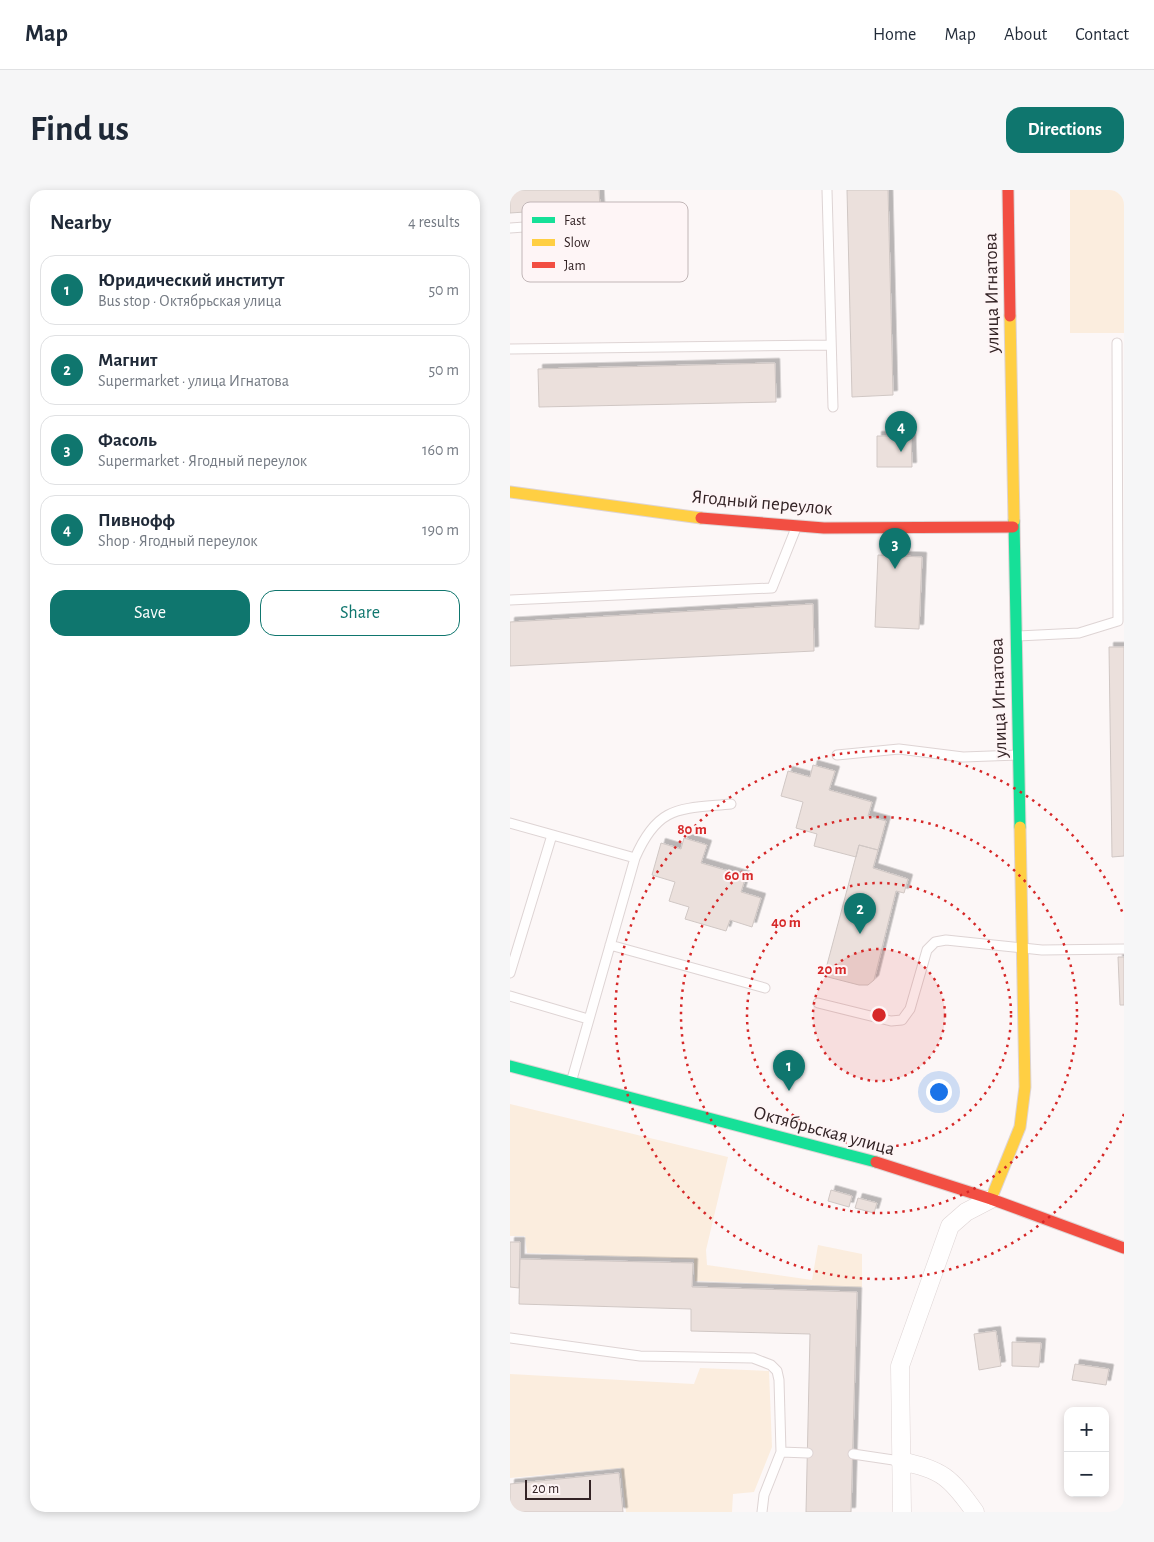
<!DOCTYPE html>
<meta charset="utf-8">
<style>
body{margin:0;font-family:"Alegreya Sans",sans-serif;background:#f6f6f7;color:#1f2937}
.controls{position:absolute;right:15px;bottom:15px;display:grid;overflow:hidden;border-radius:10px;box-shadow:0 2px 8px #0003}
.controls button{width:45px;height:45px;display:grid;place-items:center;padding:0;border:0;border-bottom:1px solid #e0e1e3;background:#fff;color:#1f2937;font:25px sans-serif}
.scale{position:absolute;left:15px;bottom:12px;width:66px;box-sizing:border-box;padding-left:5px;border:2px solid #332325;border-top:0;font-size:14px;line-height:18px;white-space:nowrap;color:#332325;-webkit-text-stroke:4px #fef5f6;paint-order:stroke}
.you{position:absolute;left:428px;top:901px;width:18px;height:18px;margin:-12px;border:4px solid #fff;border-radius:50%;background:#1a73e8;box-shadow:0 0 0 8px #1a73e833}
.badge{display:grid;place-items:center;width:32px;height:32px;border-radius:50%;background:#0f766e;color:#fff;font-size:16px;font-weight:700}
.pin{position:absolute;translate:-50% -41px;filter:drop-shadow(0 1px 2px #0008)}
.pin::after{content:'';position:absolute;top:26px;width:18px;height:15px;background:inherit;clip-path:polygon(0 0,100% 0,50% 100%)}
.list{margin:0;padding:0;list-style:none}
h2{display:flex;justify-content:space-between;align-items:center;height:65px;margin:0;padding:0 20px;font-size:21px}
h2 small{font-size:16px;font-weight:400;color:#747a83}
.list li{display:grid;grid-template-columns:32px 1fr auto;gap:15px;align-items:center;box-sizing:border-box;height:70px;margin:0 10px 10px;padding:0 10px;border:1px solid #e0e1e3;border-radius:15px}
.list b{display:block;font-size:19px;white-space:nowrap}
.list p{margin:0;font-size:16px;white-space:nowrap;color:#747a83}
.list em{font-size:16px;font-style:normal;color:#747a83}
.actions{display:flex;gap:10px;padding:15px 20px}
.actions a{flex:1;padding:11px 0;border:1px solid #0f766e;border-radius:15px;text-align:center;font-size:18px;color:#0f766e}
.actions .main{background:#0f766e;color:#fff}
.map{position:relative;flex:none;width:614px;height:1322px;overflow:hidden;border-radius:15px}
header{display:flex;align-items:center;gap:30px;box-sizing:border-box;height:70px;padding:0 25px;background:#fff;border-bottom:1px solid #e0e1e3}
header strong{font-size:24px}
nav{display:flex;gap:28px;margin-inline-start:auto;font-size:18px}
.intro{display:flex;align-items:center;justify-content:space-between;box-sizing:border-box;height:120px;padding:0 30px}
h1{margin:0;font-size:35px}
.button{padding:12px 22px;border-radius:15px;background:#0f766e;color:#fff;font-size:18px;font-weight:700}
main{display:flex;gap:30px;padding:0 30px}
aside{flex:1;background:#fff;border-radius:15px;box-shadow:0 2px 8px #0003}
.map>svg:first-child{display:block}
.green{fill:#fbedde}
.building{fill:#ebe0dc;stroke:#d0c7c4;filter:url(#shadow)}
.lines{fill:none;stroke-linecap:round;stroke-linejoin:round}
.lane-casing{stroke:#ded4d4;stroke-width:11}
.street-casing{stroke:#ded4d4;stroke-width:19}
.fast-casing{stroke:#ded4d4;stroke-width:13}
.slow-casing{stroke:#ded4d4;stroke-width:13}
.jam-casing{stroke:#ded4d4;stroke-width:13}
.lane{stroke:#fffefe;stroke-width:9}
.street{stroke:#fffefe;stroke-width:18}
.fast{stroke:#16e098;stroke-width:11}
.slow{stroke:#ffcf43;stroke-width:11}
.jam{stroke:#f24e42;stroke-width:11}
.ring{fill:none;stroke:#d62828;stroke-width:2.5;stroke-dasharray:2.5 5}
.labels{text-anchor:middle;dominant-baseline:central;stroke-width:4;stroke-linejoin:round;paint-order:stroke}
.street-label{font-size:19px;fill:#332325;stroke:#fef5f6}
.key{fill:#fef5f6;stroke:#c1b6b7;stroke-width:1}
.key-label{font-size:14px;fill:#332325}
.centre{fill:#d62828;stroke:#fef5f6;stroke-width:2.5}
.ring-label{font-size:15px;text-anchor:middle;font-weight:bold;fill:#d62828;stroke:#fef5f6;stroke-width:4;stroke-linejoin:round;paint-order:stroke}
</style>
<header>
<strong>Map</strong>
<nav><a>Home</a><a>Map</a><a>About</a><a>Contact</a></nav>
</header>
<div class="intro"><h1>Find us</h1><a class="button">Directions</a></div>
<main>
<aside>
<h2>Nearby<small>4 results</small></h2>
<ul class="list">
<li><span class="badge">1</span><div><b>Юридический институт</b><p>Bus stop · Октябрьская улица</p></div><em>50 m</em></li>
<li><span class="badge">2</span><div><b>Магнит</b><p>Supermarket · улица Игнатова</p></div><em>50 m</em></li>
<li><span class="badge">3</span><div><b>Фасоль</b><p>Supermarket · Ягодный переулок</p></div><em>160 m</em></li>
<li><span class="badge">4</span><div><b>Пивнофф</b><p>Shop · Ягодный переулок</p></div><em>190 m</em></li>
</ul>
<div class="actions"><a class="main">Save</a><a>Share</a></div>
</aside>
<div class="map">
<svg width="614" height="1322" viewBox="0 0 614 1322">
<defs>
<filter id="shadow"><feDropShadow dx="4.5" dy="-4.5" stdDeviation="0" flood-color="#0004"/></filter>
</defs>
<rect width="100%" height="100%" fill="#fcf7f7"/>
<path class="green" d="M560,0h54v143h-54z
M0,914l218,53 -22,93 1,15 105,15 6,-35 44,9v33l-167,-6 -1,-22 -167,-6 -2,-17h-15z
M190,1178l69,3 3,76 -18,45 -21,2 -1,18h-106l-5,-44 -111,10v-104l184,10z"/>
<path class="building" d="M0,0h89l1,17 -90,6z
M337,0h41l5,205 -41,2z
M265,173l1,39 -237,5 -1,-38z
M367,246h34l1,31h-35z
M368,365l44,2 -3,72 -44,-2z
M303,414l1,47 -304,15v-44z
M599,457h15v209l-12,1z
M303,575l22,6 -6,19 43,12 -4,14 18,5 -8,29 -19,-5 -3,12 -42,-11 3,-12 -21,-6 7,-26 -22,-6 7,-25 22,6z
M174,648l23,7 -6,18 45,13 -5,16 20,6 -9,29 -22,-7 -4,11 -41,-12 4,-12 -20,-6 6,-19 -23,-7 9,-32 20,6z
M349,655l19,5 -5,18 35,11 -4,14 -8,-2 -22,89 -6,5h-9l-35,-9z
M608,767h6v48h-4z
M321,1000l21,6 -3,11 -21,-6z
M348,1008l19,5 -3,10 -19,-5z
M0,1052h10l-1,46 -9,-1z
M10,1069l173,4 -1,24 165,5 -6,220h-45l4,-178 -119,-3v-22l-172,-5z
M486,1141l5,35 -22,4 -5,-36z
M502,1152l29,1 -2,24 -27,-1z
M565,1174l34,5 -3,16 -34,-5z
M109,1283l4,39h-113v-28z"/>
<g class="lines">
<g class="lane-casing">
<path id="lane" d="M317,0l6,217
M0,38l85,-6
M0,159l321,-4
M0,410l262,-12 24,-60
M508,446l61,-3 39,-12 -1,-278
M327,565l62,-6 64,8 55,-2
M0,633l125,35
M100,755l155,43
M0,783l42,-138
M0,806l78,23
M308,813l73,18 11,-1 8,-11 17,-59 8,-8 11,-2 96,10 82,-1
M62,889l63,-221c23,-53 44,-49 96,-54
M0,1148l130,18 113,2 18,7 6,6 2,9 2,72 -17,43 -2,17
M271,1262l27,1
M343,1264l47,7"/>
</g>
<g class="street-casing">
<path id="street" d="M390,1271c42,8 51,17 75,51
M392,1322l-2,-146 50,-140 16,-14 25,-13"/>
</g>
<g class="fast-casing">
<path id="fast" d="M504,331l6,306
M0,876l366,96"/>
</g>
<g class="slow-casing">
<path id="slow" d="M500,126l4,205
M0,302l191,26
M481,1009l29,-72 5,-40 -5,-260"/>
</g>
<g class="jam-casing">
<path id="jam" d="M498,0l2,126
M191,328l123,10 189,-1
M366,972l115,37 133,49"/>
</g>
<use href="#lane" class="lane"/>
<use href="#street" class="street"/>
<use href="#fast" class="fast"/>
<use href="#slow" class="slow"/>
<use href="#jam" class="jam"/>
</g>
<circle cx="369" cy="825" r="66" fill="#d62828" fill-opacity=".12"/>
<g class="ring">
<circle cx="369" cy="825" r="66"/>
<circle cx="369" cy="825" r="132"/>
<circle cx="369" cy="825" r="198"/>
<path d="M614 924A264 264 0 1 1 614 726"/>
</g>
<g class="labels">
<g class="street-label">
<text transform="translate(482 103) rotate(-91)">улица Игнатова</text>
<text transform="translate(252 313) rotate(5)">Ягодный переулок</text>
<text transform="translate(489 508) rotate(-92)">улица Игнатова</text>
<text transform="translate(314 941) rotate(15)">Октябрьская улица</text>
</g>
</g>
<rect x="12" y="12" width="166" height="80" rx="8" class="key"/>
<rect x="22" y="27" width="23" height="6" fill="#16e098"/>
<rect x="22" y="49" width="23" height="7" fill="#ffcf43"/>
<rect x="22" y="72" width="23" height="6" fill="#f24e42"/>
<g class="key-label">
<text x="54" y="35">Fast</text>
<text x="54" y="57">Slow</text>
<text x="54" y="80">Jam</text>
</g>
<circle cx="369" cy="825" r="8" class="centre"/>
<g class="ring-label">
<text x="182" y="644">80 m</text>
<text x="229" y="690">60 m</text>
<text x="276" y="737">40 m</text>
<text x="322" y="784">20 m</text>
</g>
</svg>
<div class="controls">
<button>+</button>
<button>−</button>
</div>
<div class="scale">20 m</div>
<div class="you"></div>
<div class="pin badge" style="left:279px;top:901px">1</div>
<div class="pin badge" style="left:350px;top:744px">2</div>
<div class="pin badge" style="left:385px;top:379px">3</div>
<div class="pin badge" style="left:391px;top:262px">4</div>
</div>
</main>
